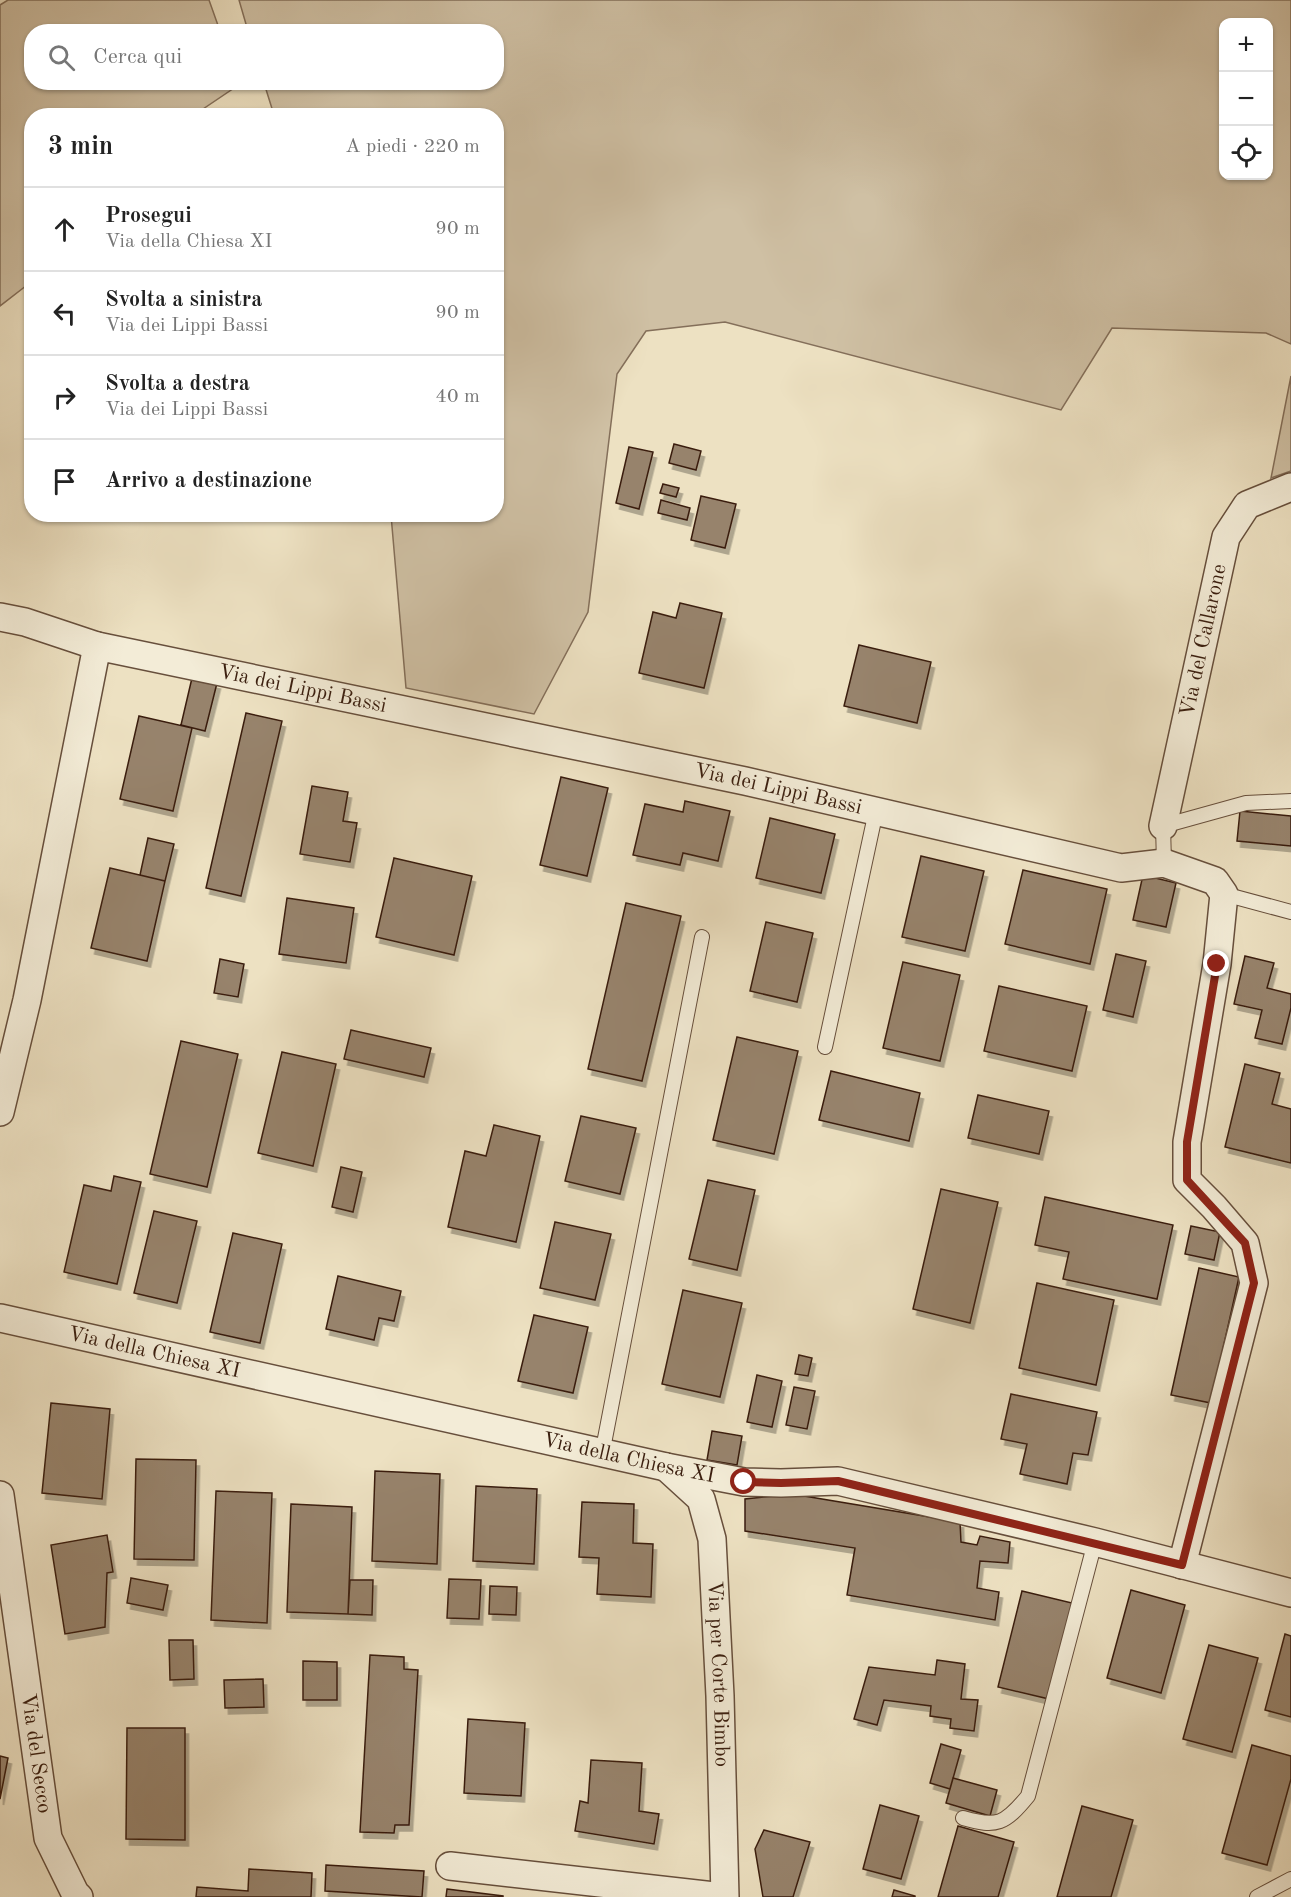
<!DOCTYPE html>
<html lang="it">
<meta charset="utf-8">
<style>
body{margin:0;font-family:"Old Standard TT",serif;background:#f6f6f6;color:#222}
.controls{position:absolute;right:18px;top:18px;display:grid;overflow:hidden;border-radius:12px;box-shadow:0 2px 4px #0004}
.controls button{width:54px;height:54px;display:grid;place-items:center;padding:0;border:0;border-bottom:2px solid #e0e0e0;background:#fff;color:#222;font:30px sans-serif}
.stop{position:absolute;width:18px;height:18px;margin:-14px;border:4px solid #8f2418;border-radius:50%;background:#fff}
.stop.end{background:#8f2418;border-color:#fff;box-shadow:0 2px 6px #0008}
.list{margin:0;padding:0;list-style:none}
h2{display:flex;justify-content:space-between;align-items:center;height:78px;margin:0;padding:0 24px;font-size:26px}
h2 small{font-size:20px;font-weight:400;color:#767676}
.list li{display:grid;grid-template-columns:39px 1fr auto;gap:18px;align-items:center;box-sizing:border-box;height:84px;padding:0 24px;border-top:2px solid #e0e0e0}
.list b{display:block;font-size:22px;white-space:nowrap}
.list p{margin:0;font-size:20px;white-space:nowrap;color:#767676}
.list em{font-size:20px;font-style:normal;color:#767676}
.icon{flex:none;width:33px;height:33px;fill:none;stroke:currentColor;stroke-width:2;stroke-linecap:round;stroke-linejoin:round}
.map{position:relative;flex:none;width:1291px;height:1897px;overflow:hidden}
.search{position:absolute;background:#fff;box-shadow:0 2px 4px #0004;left:24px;top:24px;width:480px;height:66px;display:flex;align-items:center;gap:15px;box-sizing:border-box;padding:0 21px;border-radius:24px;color:#767676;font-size:22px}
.panel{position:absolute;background:#fff;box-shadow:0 2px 4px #0004;left:24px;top:108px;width:480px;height:414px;border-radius:24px}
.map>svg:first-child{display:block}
.green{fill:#cfc0a4;stroke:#846f5a;stroke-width:1.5;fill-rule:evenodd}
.building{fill:#97836c;stroke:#3a1e0f;stroke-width:1.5;filter:url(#shadow)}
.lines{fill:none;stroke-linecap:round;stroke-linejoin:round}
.lane-casing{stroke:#674f3c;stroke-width:16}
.street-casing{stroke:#674f3c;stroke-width:30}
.lane{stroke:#f3ecd7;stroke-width:14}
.street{stroke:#f3ecd7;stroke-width:27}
.route{stroke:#8f2418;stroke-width:8}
.labels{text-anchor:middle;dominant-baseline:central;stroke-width:5;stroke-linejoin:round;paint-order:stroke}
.street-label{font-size:21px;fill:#3a1e0f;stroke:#f3ecd7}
</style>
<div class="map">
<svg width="1291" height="1897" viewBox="0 0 1291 1897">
<defs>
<filter id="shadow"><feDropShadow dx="3.5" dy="6" stdDeviation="0" flood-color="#0004"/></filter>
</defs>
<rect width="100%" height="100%" fill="#ede1c2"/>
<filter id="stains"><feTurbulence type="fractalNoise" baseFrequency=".00333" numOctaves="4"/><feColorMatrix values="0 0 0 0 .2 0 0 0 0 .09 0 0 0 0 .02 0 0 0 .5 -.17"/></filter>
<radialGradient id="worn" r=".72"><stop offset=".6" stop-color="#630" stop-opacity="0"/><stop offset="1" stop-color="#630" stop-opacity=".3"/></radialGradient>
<path class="green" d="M8,0h201l11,31 -188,1v50l208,2 -46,31 -162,1 -1,166 -31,24v-301z
M239,0h1052v344l-25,-11 -154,-5 -51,82 -336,-88 -79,9 -29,43 -29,238 -54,102 -128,-26 -15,-173 105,-1v-398l-222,-1 -10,-32 232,-1v-50l-248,-1zM1268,22v154h-44v-154z
M1291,376v95l-20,7z"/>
<path class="building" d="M674,444l27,7 -5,19 -27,-7z
M629,447l24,5 -14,57 -23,-6z
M663,484l16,4 -3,9 -16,-4z
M701,496l35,8 -11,44 -34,-8z
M661,500l29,8 -3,12 -29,-7z
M680,603l42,10 -18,75 -65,-15 14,-61 23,6z
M859,645l72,17 -14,61 -73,-17z
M192,678l25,5 -12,48 -24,-6z
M246,713l36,8 -41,175 -35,-8z
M139,716l53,12 -19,83 -53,-12z
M561,777l47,11 -21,88 -47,-11z
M312,786l36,6 -5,29 14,2 -7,39 -50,-8z
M685,801l45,10 -12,50 -35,-8 -3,12 -47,-10 12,-51 38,8z
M1240,811l51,5v30l-54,-5z
M770,818l65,16 -14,59 -65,-15z
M148,838l26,6 -9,37 -25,-6z
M921,856l63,15 -19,80 -63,-14z
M394,858l78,18 -18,79 -78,-18z
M110,868l55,13 -18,80 -56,-13z
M1023,870l84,19 -17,75 -85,-20z
M1143,875l33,8 -10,44 -33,-7z
M287,898l67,10 -8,55 -67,-9z
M626,903l55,13 -39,165 -54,-12z
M766,922l47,11 -16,69 -47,-11z
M1116,954l30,7 -13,56 -30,-7z
M1245,956l29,7 -7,25 24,6v14l-9,36 -27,-6 7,-28 -28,-6z
M220,959l24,5 -6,33 -24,-4z
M903,962l57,13 -20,86 -57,-13z
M999,986l88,20 -15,65 -88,-20z
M351,1030l80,18 -7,29 -80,-18z
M737,1037l61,14 -24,103 -61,-14z
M181,1041l57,13 -31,133 -57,-13z
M282,1052l54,12 -23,102 -55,-13z
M1245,1064l35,9 -8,31 19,5v54l-66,-16z
M831,1071l89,22 -11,48 -90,-21z
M978,1095l71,16 -10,43 -71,-16z
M581,1116l55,12 -16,66 -55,-13z
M494,1125l46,11 -24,106 -68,-15 17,-76 21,5z
M341,1167l21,5 -9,40 -21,-5z
M114,1176l27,6 -24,102 -53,-12 20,-87 27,6z
M708,1180l47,10 -18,80 -48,-11z
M941,1189l57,13 -28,121 -57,-14z
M1045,1197l128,28 -16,74 -94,-20 6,-27 -34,-7z
M154,1211l43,10 -20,82 -43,-10z
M555,1222l56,12 -16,66 -55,-12z
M1191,1226l29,6 -6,28 -29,-6z
M233,1233l49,11 -22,99 -50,-11z
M1199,1268l40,9 -28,126 -40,-8z
M338,1276l63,15 -7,30 -15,-3 -5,22 -48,-11z
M1037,1283l77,17 -18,85 -77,-17z
M683,1290l59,13 -22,94 -58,-13z
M534,1315l54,12 -15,66 -55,-12z
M799,1355l13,3 -4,18 -13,-2z
M757,1375l25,6 -10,46 -25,-5z
M794,1387l21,4 -8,38 -21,-4z
M1011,1394l86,18 -9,43 -15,-2 -6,31 -47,-10 7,-30 -26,-5z
M51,1403l59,6 -8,90 -60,-6z
M712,1431l30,5 -5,29 -30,-5z
M136,1459l60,1 -2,100 -60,-1z
M375,1471l65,3 -3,90 -65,-3z
M476,1486l61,3 -3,75 -61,-3z
M216,1491l56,2 -5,130 -56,-3z
M792,1494l168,28 1,20 16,3 3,-9 30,6 -2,21 -28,-2 -3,27 22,4 -4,28 -148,-25 8,-47 -110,-17v-32z
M582,1502l52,2 -1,39 20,1 -2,53 -54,-3 2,-36 -20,-1z
M291,1504l61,3 -4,107 -61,-2z
M107,1535l6,37 -6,1 -2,54 -40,7 -14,-89z
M131,1578l37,7 -5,25 -36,-7z
M449,1579l32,1 -2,39 -32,-1z
M350,1580h23l-1,35 -24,-1z
M490,1586l27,1 -1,28 -27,-1z
M1131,1590l54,15 -24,88 -54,-15z
M1022,1591l50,12 -23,96 -51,-12z
M1285,1634l6,2v81l-26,-7z
M169,1640h24l1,39 -24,1z
M1209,1645l49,13 -26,94 -49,-13z
M370,1655l34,2v12l14,1 -9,155h-14l-1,8 -34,-1z
M937,1660l28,4 -4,35 17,1 -4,31 -24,-3 1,-9 -21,-3 1,-10 -47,-6 -7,25 -23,-6 15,-52 66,8z
M303,1661l34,1v38h-34z
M263,1679l1,28 -39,1 -1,-28z
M468,1719l57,4 -4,73 -57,-3z
M127,1728h58v112l-59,-1z
M941,1744l20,6 -11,39 -20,-6z
M1252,1745l39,11v23l-24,86 -45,-12z
M0,1756l8,2 -8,41z
M591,1760l51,3 -3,48 20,3 -5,30 -79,-13 5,-30 8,2z
M953,1778l44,12 -7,26 -44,-13z
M880,1805l39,11 -18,63 -38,-10z
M1082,1806l51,14 -22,77h-54z
M958,1826l56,16 -16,55h-60z
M764,1830l46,12 -17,55h-30l-8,-48z
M326,1865l98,6 -2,26 -97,-6z
M249,1869l63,4 -1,24h-115l1,-10 51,4z
M447,1889l56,7v1h-57z
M894,1890l21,6v1h-23z"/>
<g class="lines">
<g class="lane-casing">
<path id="lane" d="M1164,863l-1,-37 83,-23 45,-2
M1224,894l67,18
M825,1047l51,-236
M602,1454l100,-517
M963,1818c34,10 42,6 65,-22l67,-254
M1257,1897l34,-18"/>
</g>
<g class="street-casing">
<g id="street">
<path d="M0,617l25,5 72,24"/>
<path id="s1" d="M1163,826l63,-289 21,-32 44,-18"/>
<path id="s2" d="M0,1112l27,-112 70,-354 648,135 376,87 43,-5 51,18 9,13 -7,70 -30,178v38l27,27 31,36 9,40 -72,282"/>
<path id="s3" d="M0,1318l666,149 78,15 37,1 57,-2 257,61 196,51"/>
<path id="s4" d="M666,1467l35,32 11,40 8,157 5,201"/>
<path id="s5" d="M0,1495l48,343 27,55 4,4"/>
<path d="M450,1866l273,31"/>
</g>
</g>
<use href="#lane" class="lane"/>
<use href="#street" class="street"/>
</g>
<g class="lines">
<path class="route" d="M744,1482l37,1 57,-2 344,84 72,-282 -9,-40 -58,-63v-38l30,-178"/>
</g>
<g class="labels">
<g class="street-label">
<text stroke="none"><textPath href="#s1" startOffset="190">Via del Callarone</textPath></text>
<text stroke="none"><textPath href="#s2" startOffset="686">Via dei Lippi Bassi</textPath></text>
<text stroke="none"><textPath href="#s2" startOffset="1172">Via dei Lippi Bassi</textPath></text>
<text stroke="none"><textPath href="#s3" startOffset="158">Via della Chiesa XI</textPath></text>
<text stroke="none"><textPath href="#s3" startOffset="644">Via della Chiesa XI</textPath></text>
<text stroke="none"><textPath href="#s4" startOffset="224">Via per Corte Bimbo</textPath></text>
<text stroke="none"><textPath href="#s5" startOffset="261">Via del Secco</textPath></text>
</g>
</g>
<rect width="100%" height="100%" filter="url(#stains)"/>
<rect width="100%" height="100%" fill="url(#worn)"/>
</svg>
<div class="controls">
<button>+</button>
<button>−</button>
<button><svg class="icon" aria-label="locate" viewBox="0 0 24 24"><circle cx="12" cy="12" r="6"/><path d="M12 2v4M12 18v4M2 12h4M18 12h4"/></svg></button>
</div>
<div class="stop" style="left:744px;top:1482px"></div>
<div class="stop end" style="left:1217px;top:964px"></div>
<div class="search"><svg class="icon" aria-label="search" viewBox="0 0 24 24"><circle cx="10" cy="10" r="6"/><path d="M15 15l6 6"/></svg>Cerca qui</div>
<section class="panel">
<h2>3 min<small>A piedi · 220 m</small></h2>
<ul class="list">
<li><svg class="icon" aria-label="ahead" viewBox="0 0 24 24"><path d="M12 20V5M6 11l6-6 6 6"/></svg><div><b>Prosegui</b><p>Via della Chiesa XI</p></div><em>90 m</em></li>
<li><svg class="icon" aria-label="left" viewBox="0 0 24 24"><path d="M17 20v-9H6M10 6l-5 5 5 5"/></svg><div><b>Svolta a sinistra</b><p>Via dei Lippi Bassi</p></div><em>90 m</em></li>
<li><svg class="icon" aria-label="right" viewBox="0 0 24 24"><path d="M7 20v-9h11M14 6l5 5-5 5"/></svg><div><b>Svolta a destra</b><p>Via dei Lippi Bassi</p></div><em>40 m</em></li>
<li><svg class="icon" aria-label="arrive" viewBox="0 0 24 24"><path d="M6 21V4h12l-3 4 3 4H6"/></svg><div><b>Arrivo a destinazione</b></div></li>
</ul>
</section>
</div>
